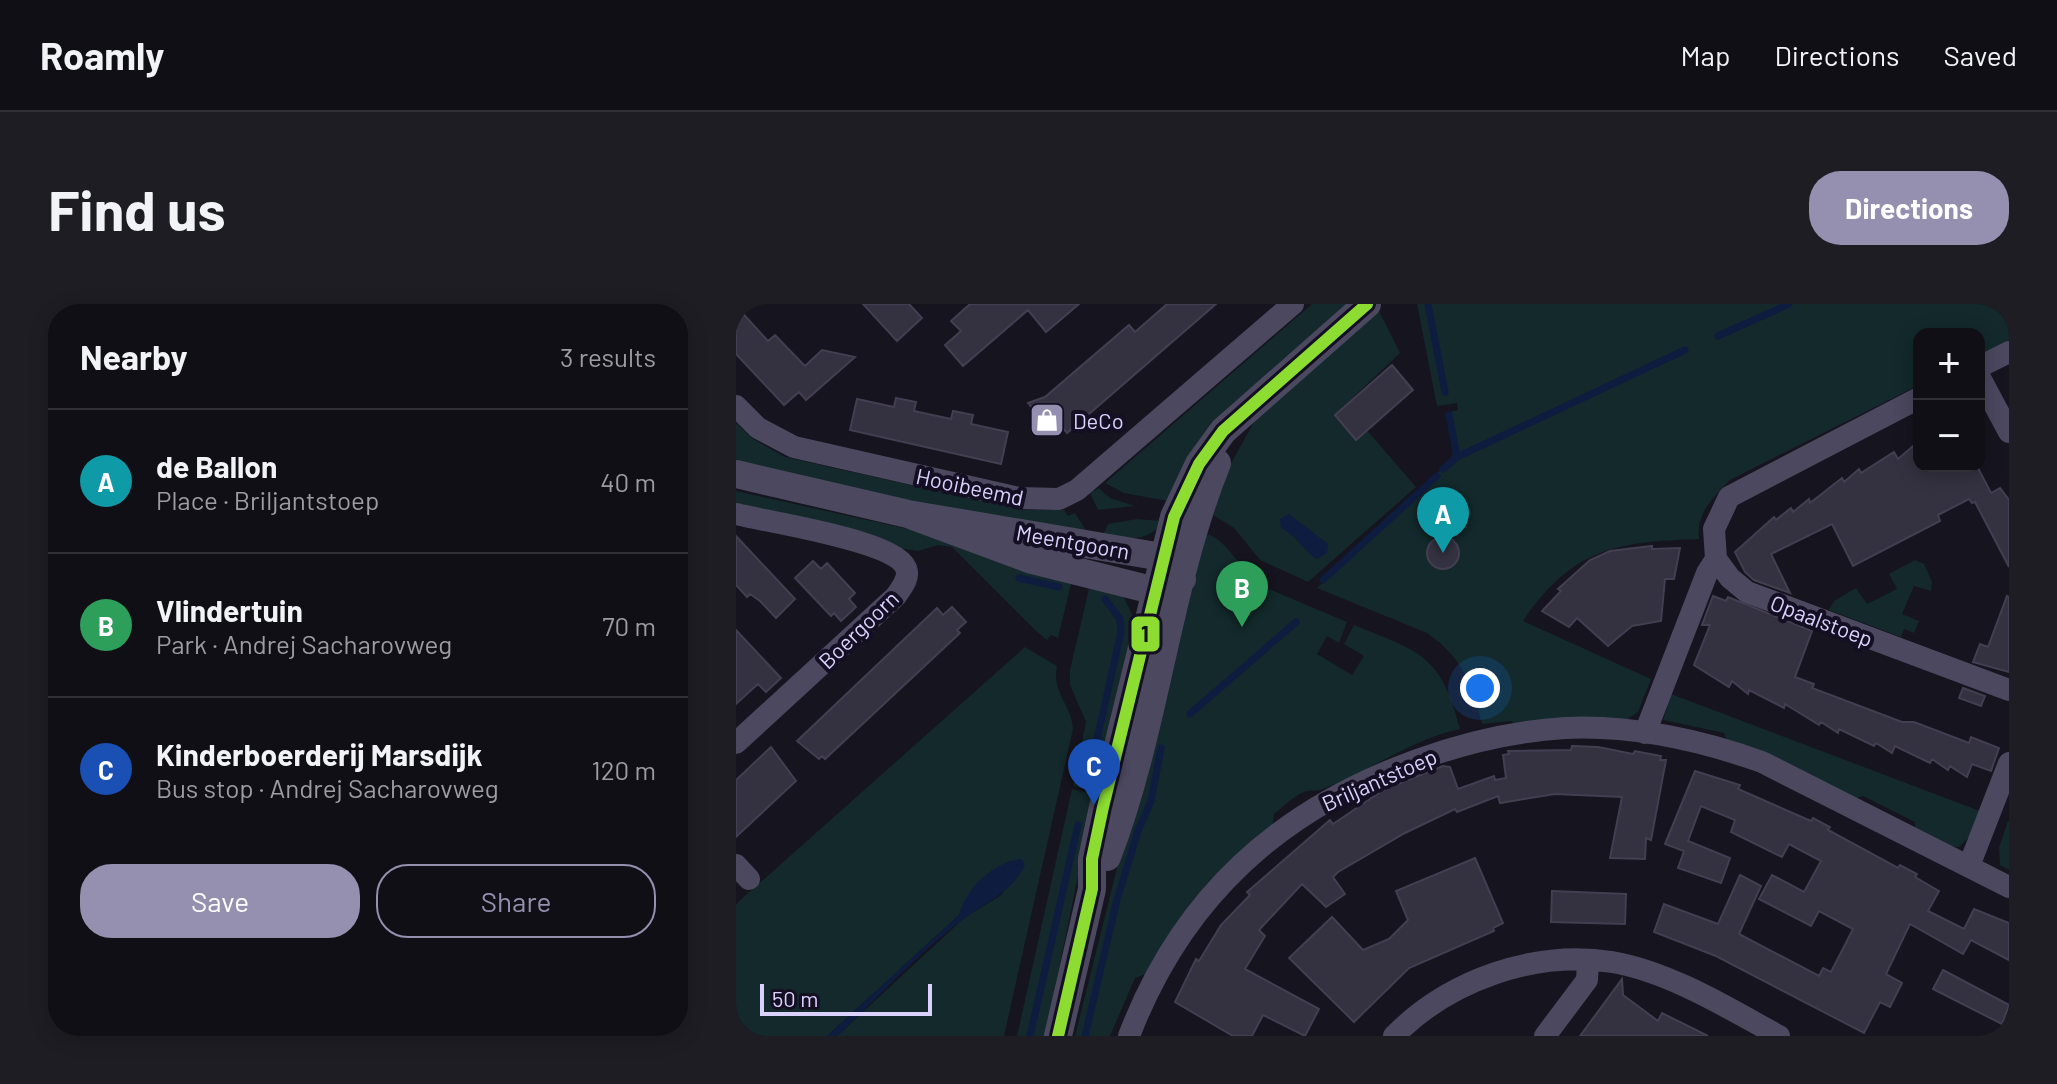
<!DOCTYPE html>
<meta charset="utf-8">
<style>
body{margin:0;font-family:Barlow,sans-serif;background:#1e1d23;color:#f1f3f6}
.controls{position:absolute;right:24px;top:24px;display:grid;overflow:hidden;border-radius:16px;box-shadow:0 4px 20px #0003}
.controls button{width:72px;height:72px;display:grid;place-items:center;padding:0;border:0;border-bottom:2px solid #302f35;background:#100f16;color:#f1f3f6;font:40px sans-serif}
.scale{position:absolute;left:24px;bottom:20px;width:172px;box-sizing:border-box;padding-left:8px;border:4px solid #dad2fd;border-top:0;font-size:22px;line-height:28px;white-space:nowrap;color:#dad2fd;-webkit-text-stroke:6px #140f23;paint-order:stroke}
.you{position:absolute;left:744px;top:384px;width:28px;height:28px;margin:-20px;border:6px solid #fff;border-radius:50%;background:#1a73e8;box-shadow:0 0 0 12px #1a73e833}
.badge{display:grid;place-items:center;width:52px;height:52px;border-radius:50%;background:#9590af;color:#fff;font-size:26px;font-weight:700}
.pin{position:absolute;translate:-50% -66px;filter:drop-shadow(0 2px 4px #0008)}
.pin::after{content:'';position:absolute;top:42px;width:28px;height:24px;background:inherit;clip-path:polygon(0 0,100% 0,50% 100%)}
.list{margin:0;padding:0;list-style:none}
h2{display:flex;justify-content:space-between;align-items:center;height:104px;margin:0;padding:0 32px;font-size:34px}
h2 small{font-size:26px;font-weight:400;color:#9c9ca1}
.list li{display:grid;grid-template-columns:52px 1fr auto;gap:24px;align-items:center;box-sizing:border-box;height:144px;padding:0 32px;border-top:2px solid #302f35}
.list b{display:block;font-size:30px;white-space:nowrap}
.list p{margin:0;font-size:26px;white-space:nowrap;color:#9c9ca1}
.list em{font-size:26px;font-style:normal;color:#9c9ca1}
.actions{display:flex;gap:16px;padding:24px 32px}
.actions a{flex:1;padding:18px 0;border:2px solid #9590af;border-radius:32px;text-align:center;font-size:28px;color:#9590af}
.actions .main{background:#9590af;color:#fff}
.map{position:relative;flex:none;width:1273px;height:732px;overflow:hidden;border-radius:32px}
header{display:flex;align-items:center;gap:48px;box-sizing:border-box;height:112px;padding:0 40px;background:#100f16;border-bottom:2px solid #302f35}
header strong{font-size:38px}
nav{display:flex;gap:44px;margin-inline-start:auto;font-size:28px}
.intro{display:flex;align-items:center;justify-content:space-between;box-sizing:border-box;height:192px;padding:0 48px}
h1{margin:0;font-size:56px}
.button{padding:20px 36px;border-radius:32px;background:#9590af;color:#fff;font-size:28px;font-weight:700}
main{display:flex;gap:48px;padding:0 48px}
aside{flex:1;background:#100f16;border-radius:32px;box-shadow:0 4px 20px #0003}
.map>svg:first-child{display:block}
.green{fill:#13292b}
.water{fill:#0e1c40}
.lines{fill:none;stroke-linecap:round;stroke-linejoin:round}
.stream{stroke:#0e1c40;stroke-width:7}
.building{fill:#343140;stroke:#433e51;stroke-width:2}
.minor{stroke:#4b485f;stroke-width:22}
.tertiary{stroke:#4b485f;stroke-width:28}
.bus-1-casing{stroke:#140f23;stroke-width:18}
.bus-1{stroke:#8cdc32;stroke-width:12}
.labels{text-anchor:middle;dominant-baseline:central;stroke-width:8;stroke-linejoin:round;paint-order:stroke}
.poi-label{font-size:22px;fill:#dad2fd;stroke:#140f23;text-anchor:start}
.street-label{font-size:22px;fill:#dad2fd;stroke:#140f23}
.line-badge{stroke:#140f23;stroke-width:3}
.pale-badge-label{font-size:22px;text-anchor:middle;font-weight:bold;fill:#111}
</style>
<header>
<strong>Roamly</strong>
<nav><a>Map</a><a>Directions</a><a>Saved</a></nav>
</header>
<div class="intro"><h1>Find us</h1><a class="button">Directions</a></div>
<main>
<aside>
<h2>Nearby<small>3 results</small></h2>
<ul class="list">
<li><span class="badge" style="background:#0f9aa8">A</span><div><b>de Ballon</b><p>Place · Briljantstoep</p></div><em>40 m</em></li>
<li><span class="badge" style="background:#2e9e5b">B</span><div><b>Vlindertuin</b><p>Park · Andrej Sacharovweg</p></div><em>70 m</em></li>
<li><span class="badge" style="background:#1a4fb4">C</span><div><b>Kinderboerderij Marsdijk</b><p>Bus stop · Andrej Sacharovweg</p></div><em>120 m</em></li>
</ul>
<div class="actions"><a class="main">Save</a><a>Share</a></div>
</aside>
<div class="map">
<svg width="1273" height="732" viewBox="0 0 1273 732">
<rect width="100%" height="100%" fill="#16141e"/>
<path class="green" d="M576,0h37l-113,98 -63,100 -49,-9 -19,-10z
M681,0h592v36l-30,15v-21h-60v51l-189,95c-17,18 -34,33 -31,59 -83,3 -126,9 -176,82l128,58 -13,33 -15,10 -108,4 -3,-5 -30,3c-11,-43 -19,-65 -55,-91l-110,-45 132,-126 4,-8 -7,-41 12,-3 -1,-7 -20,3z
M643,7l21,42 -55,52 71,82 -108,95 -48,-22 -26,-32 -21,-13 16,-48 29,-52 89,-80z
M0,119l17,16 32,18 238,53h41l4,6 7,-3 10,16 -1,7 -84,-12 -264,-61z
M363,184l11,10 25,8 -37,4 -8,-17z
M0,187l199,44 138,41 -15,62 -7,-3 -4,5 -11,-9 -84,-84 -14,-2 -20,6 -21,-3 -24,-11 -137,-32z
M401,215l25,2c-12,23 -38,17 -60,16l6,-13z
M465,228c29,6 37,39 61,54l85,36 -8,21 -12,-7 -10,18 35,21 12,-19 -20,-12 10,-19c66,27 87,29 106,104 -50,11 -90,42 -137,60 -6,3 -13,0 -19,3 -10,4 -21,15 -30,22l-2,15 -42,31 -81,113 -14,5 -25,58h-35z
M1179,256l9,4 8,18 -1,9 -17,-5 -12,28 17,7 -5,12 -10,-4 -3,8 -72,-27 5,-9 22,-13 11,16 30,-15 -8,-15z
M355,276l32,16 14,28 -41,167 -23,-5 13,-64 -16,-37v-15z
M289,343l32,19c-6,26 15,39 16,63l-69,307h-167l127,-118 36,-22 24,-30 -14,-5 -31,21 -20,33 -132,121h-91v-132z
M935,390l309,117 -11,26 -10,10 -15,-1 -29,-15v-9l-52,-26 -10,3 -126,-59 -3,-7 -61,-13z
M336,485l23,5 -50,242h-28z
M1272,517l1,1v48l-9,-5 -1,-17z"/>
<path class="water" d="M553,210l39,30 -1,9 -10,6c-12,-6 -19,-23 -36,-31l-1,-9z
M285,555l4,5c-12,29 -42,40 -64,57 -44,33 -83,77 -124,115h-10l132,-121c7,-27 35,-53 62,-56z"/>
<g class="lines">
<path class="stream" d="M692,0l17,88
M982,32l71,-32
M713,111l8,42
M707,165l14,-12 228,-107
M283,274l40,9
M587,276l114,-104
M454,410l106,-92
M352,476l33,-148 -1,-13 -15,-20
M294,732l48,-211
M349,732l32,-136 21,-69 13,-30 10,-53"/>
</g>
<path class="building" d="M127,0h46l13,14 -25,23z
M234,0h109l-33,28 -18,-22 -65,56 -18,-21 16,-14 -10,-10z
M431,0h49l-149,129 -12,-15 -8,7 -19,-22 17,-6 84,-72 6,7z
M0,2l32,35 7,-6 30,31 17,-16 33,7 -49,43 -7,-8 -15,13 -48,-51z
M656,61l21,25 -57,50 -21,-25z
M160,94l20,4 -2,9 37,8 2,-8 20,4 -2,9 37,8 -7,32 -151,-34 7,-31 37,8z
M1177,142l6,20h58l14,27 9,-5 9,12v67l-34,-65 -3,1 -3,-4 -31,16 2,6 -87,45 -21,-42 -61,30 19,39 -36,-13 -9,-8 -10,-20 39,-35 2,3 15,-12 2,4 16,-13 1,4 32,-25 2,4 15,-13 2,4 33,-21 4,7z
M0,232l59,63 -19,19 -16,-17 -10,-7 -3,3 -11,-12z
M691 249a16 16 0 1 1 32 0a16 16 0 1 1-32 0Z
M916,242v3l28,-1 -6,31h-9l-4,42 -29,5 -24,20 -31,-28 -8,9 -27,-16 19,-20 -3,-2 32,-29 20,-9z
M77,257l8,8 6,-6 28,30 -6,6 7,8 -15,14 -7,-8 -3,3 -36,-38z
M977,292l13,5 2,-4 84,34 -17,46 19,7 -2,4 90,34h12l55,21 2,-6 28,11 -8,23 -19,-7 -5,13 -17,-11 -2,4 -16,-11 -2,4 -35,-17 -3,7 -16,-10 -2,3 -35,-17 -1,4 -17,-11 -2,3 -34,-21 -1,4 -35,-18 -1,4 -16,-13 -3,6 -35,-22 16,-40h-8z
M1271,292l2,1v75l-36,-10 7,-18 8,3z
M216,303l14,15 -9,8 3,3 -135,126 -3,-3 -3,3 -22,-18 140,-133 6,7z
M0,326l45,48 -15,14 -8,-8 -22,20z
M1227,384l22,8 -4,10 -22,-8z
M836,442l26,1 35,7 2,-3 26,5 -1,4h6l-15,80 -5,-2 -1,21 -35,-1 12,-61 -67,-3 -55,9 -2,-7 -41,16 -2,-3 -50,24 -67,39 -5,5 12,17 -19,13 -24,-23 -43,46 6,6 -20,33 74,40 -14,27 -42,-21 -11,21h-19l-58,-34 21,-43 3,2 22,-36 29,-30 -3,-3 83,-72 3,4 52,-35 58,-23 7,1 8,22 36,-13 1,4 11,-2 -3,-23 6,-1 -1,-3 63,-1z
M35,443l25,34 -60,56v-57z
M959,467l45,14 -2,4 73,32 2,-3 17,9 -2,3 70,38 2,-3 17,9 -2,3 24,14 -11,20 36,18 10,-20 35,14v37l-38,-20 -8,14 -53,-30 -24,50 16,9 -12,24 -10,-5 -16,31 -148,-77 -62,-24 10,-28 54,20 22,-49 21,11 -22,48 80,42 4,-8 8,4 22,-43 -34,-18 -8,15 -52,-27 13,-24 32,17 17,-31 -32,-17 -7,13 -51,-25 4,-12 -34,-14 -13,35 42,17 -9,25 -43,-15 6,-17 -19,-7z
M739,554l28,65 -10,5 1,3 -85,37 -55,54 -65,-64 43,-41 31,33 26,-11 19,-19 -12,-29z
M816,587l74,3 -1,30 -74,-2z
M1207,666l66,35 -7,19 -69,-35z
M886,675l1,16 35,26 4,-8 46,23h-128z"/>
<g class="lines">
<path class="minor" d="M1243,63l30,-15
M1243,72l30,56
M0,102l22,22 36,19 225,51 40,1 18,-9 216,-186
M0,210c31,8 158,26 170,54 4,10 -4,19 -10,28l-160,147
M980,255l-2,-30 15,-32 190,-99
M909,429l62,-160 9,-14 14,19 17,14 262,98
M0,561l13,14
M1233,562l40,-103
M393,732c53,-139 150,-226 288,-276 47,-17 98,-29 148,-32 67,-3 135,12 197,34l247,125
M658,732c55,-56 140,-86 218,-74 58,10 116,46 167,74
M809,732l42,-56 1,-20"/>
<path class="tertiary" d="M0,170l172,40 254,43 20,22 -28,11 -6,-1 -116,-29 -124,-46
M371,553c49,-127 59,-267 110,-394
M322,732l34,-147v-30l11,-52 71,-290 25,-53 24,-33 144,-127"/>
<g class="bus-1-casing">
<path id="bus-1" d="M322,732l34,-147v-30l11,-52 71,-290 25,-53 24,-33 144,-127"/>
</g>
<use href="#bus-1" class="bus-1"/>
</g>
<defs>
<g id="shop-square" transform="scale(1.8)"><rect x="-9" y="-9" width="18" height="18" rx="4" fill="#9590af" stroke="#140f23"/><path d="M-5-2.5h2.3a2.7 3.5 0 0 1 5.4 0H5L5.5 6h-11ZM-1.5-2.5h3a1.5 2.3 0 0 0-3 0Z" fill="#fff"/></g>
</defs>
<g fill-rule="evenodd">
<use href="#shop-square" x="311" y="116"/>
</g>
<g class="labels">
<g class="poi-label">
<text x="337" y="116">DeCo</text>
</g>
<g class="street-label">
<text transform="translate(234 182) rotate(12)">Hooibeemd</text>
<text transform="translate(337 237) rotate(10)">Meentgoorn</text>
<text transform="translate(1086 316) rotate(21)">Opaalstoep</text>
<text transform="translate(122 325) rotate(-44)">Boergoorn</text>
<text transform="translate(643 475) rotate(-24)">Briljantstoep</text>
</g>
</g>
<rect class="line-badge" x="394" y="311" width="31" height="38" rx="8" fill="#8cdc32"/>
<g class="pale-badge-label">
<text x="409" y="338">1</text>
</g>
</svg>
<div class="controls">
<button>+</button>
<button>−</button>
</div>
<div class="scale">50 m</div>
<div class="you"></div>
<div class="pin badge" style="left:707px;top:249px;background:#0f9aa8">A</div>
<div class="pin badge" style="left:506px;top:323px;background:#2e9e5b">B</div>
<div class="pin badge" style="left:358px;top:501px;background:#1a4fb4">C</div>
</div>
</main>
